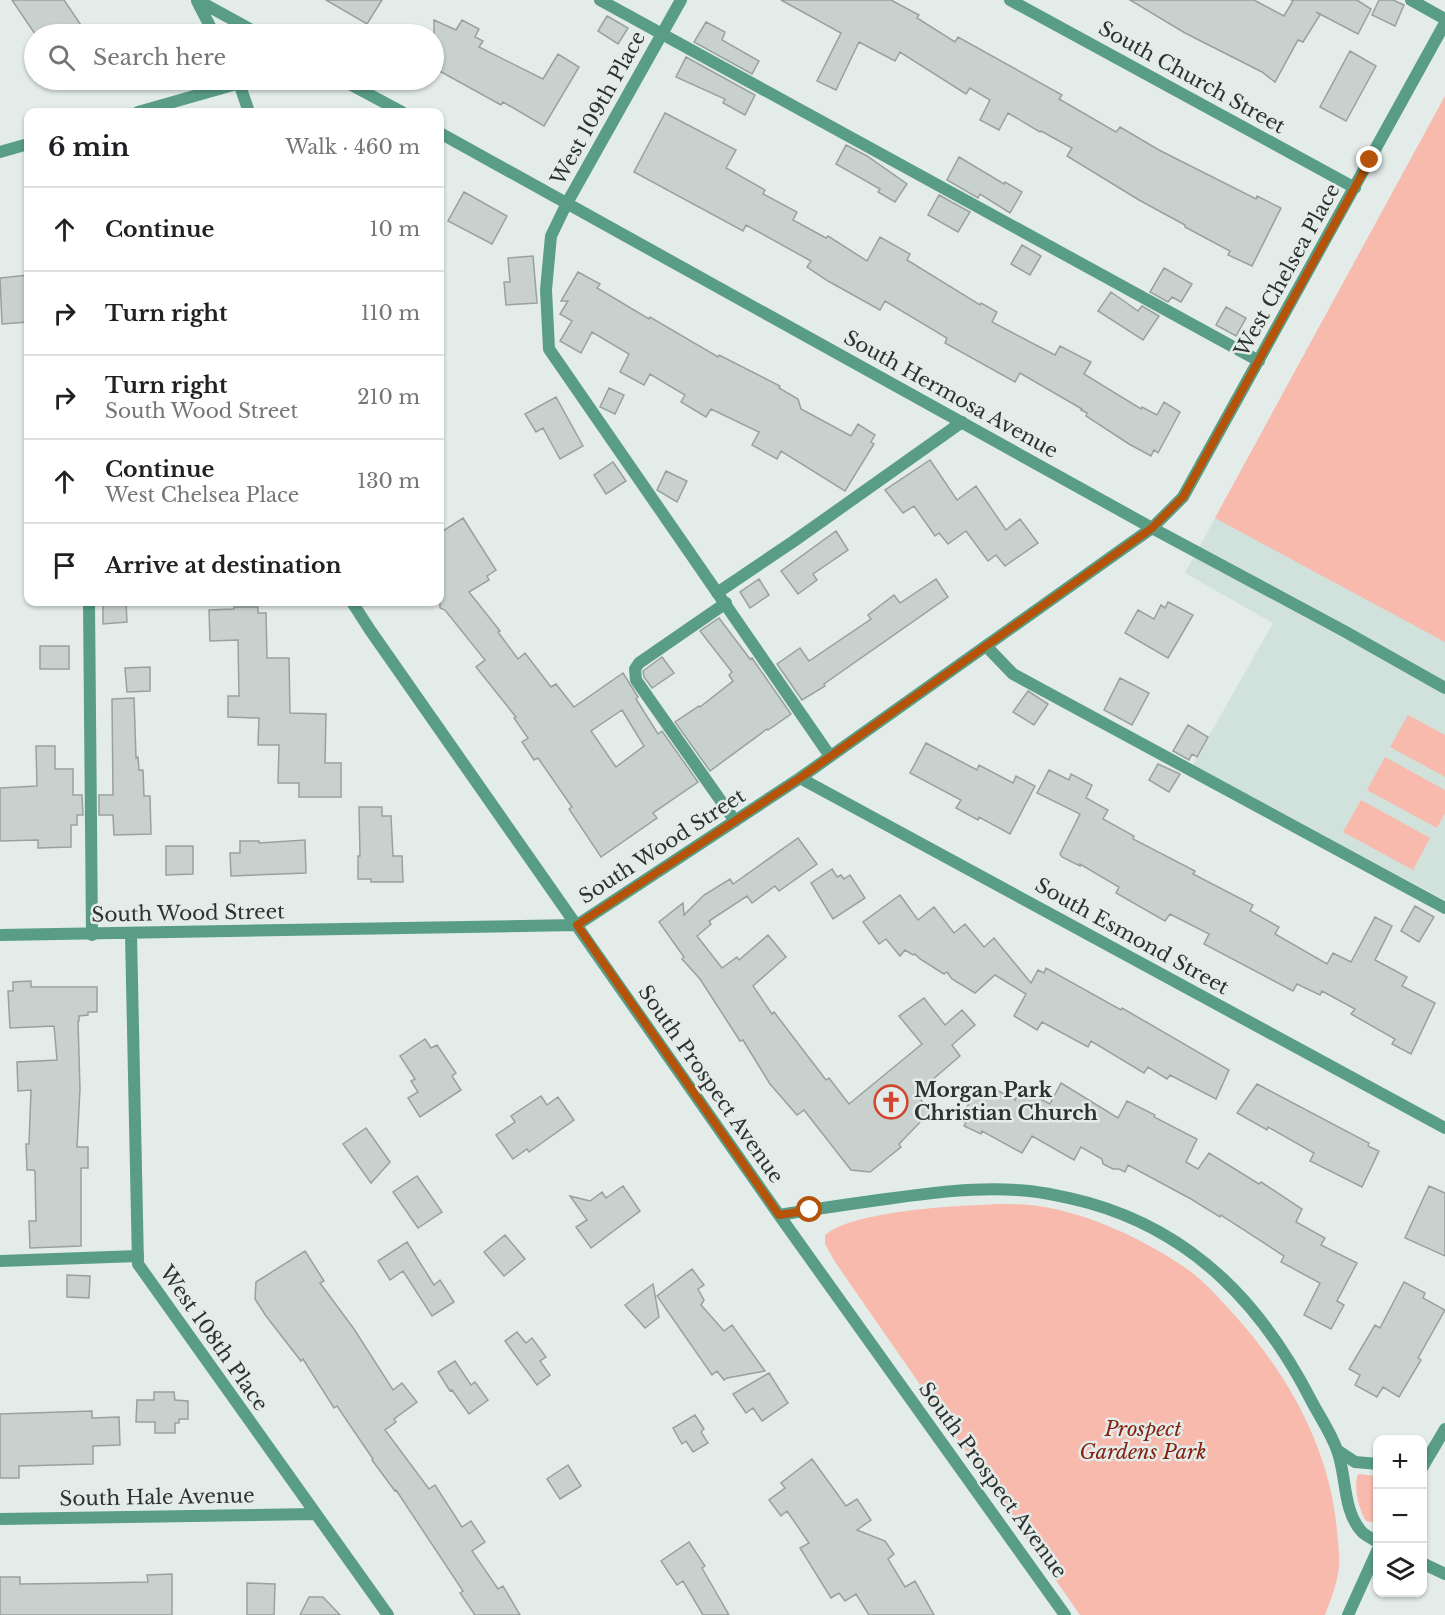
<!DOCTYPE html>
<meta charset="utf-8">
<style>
body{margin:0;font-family:"Libre Baskerville",serif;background:#f2f2f2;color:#202124}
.controls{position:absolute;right:18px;bottom:18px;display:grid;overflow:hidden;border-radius:12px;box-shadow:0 2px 4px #0004}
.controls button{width:54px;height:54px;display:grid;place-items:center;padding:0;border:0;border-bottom:2px solid #e0e0e0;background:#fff;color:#202124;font:30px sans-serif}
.stop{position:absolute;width:18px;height:18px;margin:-14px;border:4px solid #b45309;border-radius:50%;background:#fff}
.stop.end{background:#b45309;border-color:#fff;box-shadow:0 2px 6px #0008}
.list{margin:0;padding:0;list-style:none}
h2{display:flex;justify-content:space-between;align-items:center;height:78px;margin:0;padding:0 24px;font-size:26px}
h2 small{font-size:20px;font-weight:400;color:#757577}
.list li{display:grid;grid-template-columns:39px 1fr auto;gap:18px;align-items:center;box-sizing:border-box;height:84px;padding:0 24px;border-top:2px solid #e0e0e0}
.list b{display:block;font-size:22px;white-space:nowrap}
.list p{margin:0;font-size:20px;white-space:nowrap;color:#757577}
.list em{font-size:20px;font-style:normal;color:#757577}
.icon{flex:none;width:33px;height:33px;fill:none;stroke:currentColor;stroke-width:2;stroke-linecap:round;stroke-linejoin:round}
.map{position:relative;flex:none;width:1445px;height:1615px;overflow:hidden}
.search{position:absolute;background:#fff;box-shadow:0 2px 4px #0004;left:24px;top:24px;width:420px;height:66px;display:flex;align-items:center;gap:15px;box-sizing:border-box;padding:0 21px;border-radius:33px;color:#757577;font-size:22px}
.panel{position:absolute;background:#fff;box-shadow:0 2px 4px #0004;left:24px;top:108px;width:420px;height:498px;border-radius:12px}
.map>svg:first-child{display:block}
.built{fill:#d1e1db}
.green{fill:#f8baad}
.building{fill:#c9d1ce;stroke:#99a19e;stroke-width:1.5;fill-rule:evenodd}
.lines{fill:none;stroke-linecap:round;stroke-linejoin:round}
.service{stroke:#599d87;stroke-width:12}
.minor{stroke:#599d87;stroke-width:12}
.route{stroke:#b45309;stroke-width:8}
.labels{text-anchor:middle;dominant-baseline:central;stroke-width:5;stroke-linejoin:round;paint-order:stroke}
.street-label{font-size:20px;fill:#2d312f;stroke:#e3ece9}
.poi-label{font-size:20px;font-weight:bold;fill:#2d312f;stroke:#e3ece9;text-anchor:start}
.park-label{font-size:20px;font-style:italic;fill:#86200f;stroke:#e3ece9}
</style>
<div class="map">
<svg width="1445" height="1615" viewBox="0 0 1445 1615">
<rect width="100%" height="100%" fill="#e3ece9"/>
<path class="built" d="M1445,96v804l-253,-134 81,-143 -88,-50z"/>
<path class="green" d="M1445,96v546l-230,-124z
M1408,715l37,20v42l-55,-30z
M1385,757l60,33v23l-8,15 -70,-38z
M1361,800l69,38 -17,32 -70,-38z
M997,1204c13,0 27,0 41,2 50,7 108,34 149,63 16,11 30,27 43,41 56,61 100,137 107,221 1,11 3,24 2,36 -2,17 -8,32 -14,48h-245l-245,-353 -10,-18v-9c30,-25 131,-29 172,-31z
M1358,1474l19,2v47l-11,-2c-7,-12 -13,-34 -8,-47z"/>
<path class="building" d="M12,0h52l23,34h-52z
M326,0h56l-15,24z
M781,0h110l28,15 -2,3 38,24 3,-5 104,58 -3,4 57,33 4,-5 39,23 97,49 1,-3 24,12 -29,58 -24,-11 2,-4 -45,-24v-2l-46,-25 -72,-44 5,-8 -31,-17 -1,1 -32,-19 -9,17 -19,-10 10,-20 -20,-12 -4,6 -66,-42 -5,9 -36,-19 -23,48 -19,-9 24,-48z
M1130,0h124l30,16 9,-15 -2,-1h66l14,9 -13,25 -42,-22 4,3 -17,27 -5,-2 -23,42 -13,-10 -77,-39z
M1379,0h14l11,5 -9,21 -23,-11z
M607,16l21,12 -10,16 -20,-13z
M434,20l22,10 6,-10 17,9 -4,8 8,4 -4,6 64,32 15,-25 21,13 -35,59 -41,-24 -2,3 -67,-37z
M706,22l19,10 -3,8 37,21 -7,13 -58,-32z
M1350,51l26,15 -30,55 -26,-14z
M686,57l69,38 -10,20 -22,-12 2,-4 -49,-22z
M665,113l71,37 -10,18 39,22 -2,4 34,18 -4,8 33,18 2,-2 39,25 13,-24 30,17 -3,6 73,45 1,-2 16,9 -5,10 63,33 5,-9 31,16 -7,12 57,35 1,-2 15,8 7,-13 16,10 -22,41 -4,-3 -3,6 -22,-12 -43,-28 1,-3 -6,-3 1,-1 -62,-36 -5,9 -70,-39 2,-5 -62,-37 -5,9 -52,-29 -21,-14 4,-6 -65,-36 -3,6 -109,-59z
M846,145l21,11 40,28 -12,18 -17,-10 2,-3 -44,-25z
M959,157l45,27 1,-2 17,10 -12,21 -30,-19 -2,4 -31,-18z
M464,192l43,24 -15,28 -44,-23z
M939,195l31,17 -12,20 -30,-17z
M1022,245l19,11 -11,19 -19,-11z
M533,256l4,47 -31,2 -2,-23h6l-2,-24z
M1164,268l28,16 -11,18 -9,-5 -4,5 -18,-10z
M578,272l22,12 -3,4 52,31 1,-2 68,40 1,-2 61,31 -1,2 19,11 3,10 50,27 7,-12 17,11 -4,7 3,2 -29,47 -64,-40 -4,8 -25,-14 7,-13 -48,-23 -5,8 -25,-15 4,-7 -35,-21 -6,11 -24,-13 9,-18 -37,-22 -11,21 -21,-12 12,-20 -12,-7 8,-13h-7z
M28,275v47l-26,2 -2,-46z
M1111,292l27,19 4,-5 17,10 -16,24 -45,-29z
M1226,307l20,11 -10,18 -20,-11z
M609,388l15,7 -9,19 -15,-7z
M556,397l27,49 -23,13 -17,-31 -7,4 -11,-18z
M930,460l27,40 19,-14 30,44 14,-11 18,24 -33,23 -9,-11 -8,6 -22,-30 -18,13 -9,-11 -4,3 -21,-30 -11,7 -18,-23z
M613,462l13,19 -20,13 -12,-19z
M666,471l21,10 -10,21 -20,-12z
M463,518l33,52 -9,6 2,4 -20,12 31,39 -2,1 20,27 7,-6 26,34 5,-3 18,23 49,-34 15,24 -2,2 22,35 4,-3 36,51 -45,31 4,5 -56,39 -32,-48 3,-2 -34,-49 -4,2 -12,-18 6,-4 -14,-20 2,-1 -40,-50 9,-7 -40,-50 -5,-2v-75zM622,710l22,36 -28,21 -25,-36z
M836,531l12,19 -35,24 4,6 -19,14 -17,-23z
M759,579l10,16 -19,13 -10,-16z
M936,579l12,18 -124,87 1,2 -23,14 -25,-36 23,-16 9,13 62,-42 -3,-4 26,-20 6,8z
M103,602h23l1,20 -24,2z
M1168,602l25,13 -25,43 -43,-25 13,-23 16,9 7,-14 4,3z
M234,607h24v6h8l1,45h22l1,55 36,1 -1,49h16v34h-42v-14h-21l1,-38h-21l1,-27 -31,-1v-21h11l-1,-56 -28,1 -1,-31 25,-1z
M719,618l31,41 2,-1 39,56 -23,16 -1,-1 -57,42 -35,-49 24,-16 1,1 33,-26 -4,-6 3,-3 -32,-41z
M40,646h29v23h-29z
M662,657l12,16 -22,15 -8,-11 -1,-6z
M150,667v24l-23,1 -2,-24z
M1120,678l29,15 -17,32 -28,-15z
M1028,691l20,13 -14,21 -21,-13z
M134,698l2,60 2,-1 1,13h4l1,26h6l1,38 -37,1 -1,-20h-14v-20h14l-1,-96z
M1188,725l20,12 -11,20 -5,-3 -3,6 -16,-9z
M926,743l51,27 2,-5 34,18 3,-7 19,10 -25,48 -31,-17 -1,3 -22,-12 5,-8 -51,-27z
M36,746h19v23h18v26h9l1,20h-6v10h-6v22l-33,1v-8l-38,1v-53l37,-2z
M1158,764l22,10 -11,18 -20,-12z
M1049,770l20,10 2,-6 21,11 -6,13 22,12 -5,9 31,17 -1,3 62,32 -2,3 60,31 -3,6 29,16 -4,7 52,30 6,-11 18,9 24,-45 17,9 -17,34 32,17 -5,9 33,17 -24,51 -19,-10 3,-5 -44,-25 4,-5 -33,-18 -2,4 -23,-11 -4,7 -89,-47 5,-10 -39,-20 -5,7 -49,-28 3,-6 -39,-23v2l-18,-9 -2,-3 20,-40 -43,-21z
M359,807h23v9h9l2,40h9l1,26h-32v-3h-13v-23h2z
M798,838l19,26 -38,27 -4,-5 -23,17 -5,-7 -38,25 2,3 -14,12 25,32 15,-11 2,3 29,-25 18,22 -33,29 19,28 2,-2 52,68 3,-2 20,26 73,-60 -23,-28 25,-18 21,27 17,-15 13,15 -23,20 8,11 -43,37 12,20 -30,31 2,3 -31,25 -19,-2 -47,-60 -7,5 -27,-31 -27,-44 -3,1 -40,-62 -18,-20 2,-2 -25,-35 24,-19 1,12 20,-20 26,-16 3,5z
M305,840l1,33 -75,3 -1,-23h10v-12h19v2z
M166,846h27v28l-27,1z
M832,869l5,8 4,-2 3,4 6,-4 15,23 -32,21 -22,-36z
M900,895l18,25 16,-13 20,26 11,-9 19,23 10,-9 37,45 7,-13 6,3 2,-5 75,42 1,-2 107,62 -13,29 -46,-24 -3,4 -19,-12 -4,6 -53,-32 -3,6 -46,-25 -5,8 -23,-14 12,-22 -31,-19 -20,18 -23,-14 -5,-7 -3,2 -24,-15 -5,-5 -2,1 -8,-5 -5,6 -14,-17 -7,5 -16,-22z
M1415,906l19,11 -15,25 -18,-11z
M31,981v6h66v25h-9v3l-9,1v5h-1l2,68 -3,58h11v21h-7v78l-51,2 -1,-27h7l-1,-49 -1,-2h-7l-1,-26h3l2,-54 -13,1 -1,-29 40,-2 -3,-34 -44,2 -2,-37h5v-9z
M425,1039l6,9 6,-3 19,28 -4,3 9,14 -41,27 -12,-19 10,-6 -7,-11 4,-2 -15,-23z
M1061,1083l57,35 9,-17 28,14 -1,2 43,22 -11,23 12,7 11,-16 50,31 2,-2 41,27 -6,13 29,16 -4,7 36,18 -20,38 7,4 -13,24 -27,-14 16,-32 -39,-21 3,-6 -63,-41 -1,2 -29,-18 -63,-34 -3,7 -6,-3h-6l-10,-5 -1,-5 -21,-12 -7,13 -42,-24 -10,17 -40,-22 -1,3 -17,-8 2,-3 -6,-3 16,-30 7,4 5,-9 27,15 6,-11 29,15z
M1257,1084l112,59 -1,3 11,5 -17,36 -52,-26 4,-8 -46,-26 -1,3 -30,-17z
M541,1096l6,9 11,-8 16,23 -45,32 -2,-3 -14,10 -17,-24 19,-13 -4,-6z
M366,1128l24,34 -19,21 -28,-39z
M417,1176l25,36 -24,16 -25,-36z
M623,1186l17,25 -49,37 -15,-21 11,-7 -17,-24 20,5 12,-9 4,6z
M1429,1186l16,7v63l-40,-18z
M505,1235l20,24 -21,17 -20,-24z
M407,1242l27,43 6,-5 14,22 -22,14 -29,-45 -13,9 -12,-19z
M305,1251l19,30 -4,2 34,46 39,61 9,-7 15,19 -23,17 2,3 -11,8 44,59 6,-4 27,42 9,-6 14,21 -13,9 26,38 5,-3 17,29h-45l-15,-22 3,-2 -67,-101 -1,1 -23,-31 1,-1 -36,-53 -3,2 -31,-49 -2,2 -35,-45 -11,-17 1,-17z
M692,1269l12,16 -6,4 6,11 -3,5 23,26 8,-6 33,46 -38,7 -3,2 -7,-9 -5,4 -55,-79z
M67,1275l23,1 -1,22 -22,-1z
M1404,1282l21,11 -2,5 22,12 -27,48 3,2 -22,37 -16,-10 -6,10 -22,-12 5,-10 -11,-6 26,-44 5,3z
M653,1284l6,33 -14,11 -20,-23z
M517,1332l9,11 6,-5 14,19 -6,4 10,14 -13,10 -32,-44z
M455,1361l16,24 4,-3 13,18 -19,14 -17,-24 -2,1 -12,-19z
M769,1373l19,30 -26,18 -9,-13 -7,5 -13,-19z
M154,1392h20l1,8 13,1v18h-9v4h-4v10h-20v-11h-19l1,-22h17z
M92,1411v7l27,-1 1,28 -27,1v18l-74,2v12h-19v-64z
M695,1415l9,14 -3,3 7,11 -15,9 -7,-11 -4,3 -9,-16z
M812,1459l34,47 11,-7 14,21 -14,10 28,11 9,13 -6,5 17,28 10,-6 19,34h-65l-13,-21 -11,7 -6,-8 -8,5 -31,-50 9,-5 -22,-32 -6,5 -12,-16 16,-12 -4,-5z
M568,1465l13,21 -21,13 -13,-20z
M689,1542l16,24 -3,2 27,47h-26l-20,-34 -6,4 -16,-24z
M172,1574v41h-172v-38h20v7l77,-1 51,-1 -1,-7z
M247,1583l28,1 -1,31h-27z
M309,1597h14l17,18h-40z"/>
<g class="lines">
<path class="service" d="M600,0l659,361
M1411,0l34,19
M567,203l-16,33 -5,54 3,59 281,407
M717,593l77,-52 168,-119
M89,602l3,333
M726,603l-87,60 -4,6 1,11 99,141
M986,646l27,28 432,234
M0,1261l138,-5"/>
<path class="minor" d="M197,0l62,34
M1010,0l345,188
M197,1l17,33
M238,80l11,32
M342,80l60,32
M138,112l102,-29
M440,133l712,395 192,103 101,57
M0,152l28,-8
M567,203l114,-203
M352,602l18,28 409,585 286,400
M800,778l645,350
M131,934l7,330 250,351
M0,935l577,-10 223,-147 352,-250 31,-31 262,-474
M779,1215c35,-6 71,-11 107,-16 44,-6 88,-12 131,-9 24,1 49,7 72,13 106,30 174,103 223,199 8,15 19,31 25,48 10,26 5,60 25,82 4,4 11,7 16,10
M1337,1450l18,12 23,2
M1422,1468l23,-39
M0,1519l315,-5
M1422,1563l23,11
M1348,1615l30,-66"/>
</g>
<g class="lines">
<path class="route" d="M810,1210l-31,5 -202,-290 223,-147 352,-250 31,-31 187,-337"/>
</g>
<defs>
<g id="church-ring" transform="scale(1.725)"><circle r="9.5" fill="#e3ece9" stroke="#d2462f" stroke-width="1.5"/><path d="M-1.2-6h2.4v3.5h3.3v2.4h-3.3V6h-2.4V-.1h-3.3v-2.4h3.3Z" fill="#d2462f"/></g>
</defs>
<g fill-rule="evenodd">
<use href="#church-ring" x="891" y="1102"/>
</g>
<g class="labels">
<g class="street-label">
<text transform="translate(1192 77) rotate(29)">South Church Street</text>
<text transform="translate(598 108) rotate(-61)">West 109th Place</text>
<text transform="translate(1287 270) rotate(-61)">West Chelsea Place</text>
<text transform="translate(951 394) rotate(29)">South Hermosa Avenue</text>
<text transform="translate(662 846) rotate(-33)">South Wood Street</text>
<text transform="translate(188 913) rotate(-1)">South Wood Street</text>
<text transform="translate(1132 936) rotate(29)">South Esmond Street</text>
<text transform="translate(711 1084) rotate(55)">South Prospect Avenue</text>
<text transform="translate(214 1338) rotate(55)">West 108th Place</text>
<text transform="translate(993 1480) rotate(54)">South Prospect Avenue</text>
<text transform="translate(157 1497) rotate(-1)">South Hale Avenue</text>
</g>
<g class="poi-label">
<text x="914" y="1090">Morgan Park<tspan x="914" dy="23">Christian Church</tspan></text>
</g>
<g class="park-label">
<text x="1143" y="1429">Prospect<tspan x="1143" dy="23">Gardens Park</tspan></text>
</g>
</g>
</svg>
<div class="controls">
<button>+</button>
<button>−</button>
<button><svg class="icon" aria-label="layers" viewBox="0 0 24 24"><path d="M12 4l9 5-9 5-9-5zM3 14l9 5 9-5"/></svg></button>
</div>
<div class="stop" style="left:810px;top:1210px"></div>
<div class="stop end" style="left:1370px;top:160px"></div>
<div class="search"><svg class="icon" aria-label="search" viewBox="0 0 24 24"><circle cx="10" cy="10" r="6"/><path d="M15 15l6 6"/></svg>Search here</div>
<section class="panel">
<h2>6 min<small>Walk · 460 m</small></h2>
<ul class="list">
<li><svg class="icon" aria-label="ahead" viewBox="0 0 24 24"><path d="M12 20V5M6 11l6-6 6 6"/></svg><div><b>Continue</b></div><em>10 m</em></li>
<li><svg class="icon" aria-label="right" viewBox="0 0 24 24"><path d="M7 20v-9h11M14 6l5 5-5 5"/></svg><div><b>Turn right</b></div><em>110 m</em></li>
<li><svg class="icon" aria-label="right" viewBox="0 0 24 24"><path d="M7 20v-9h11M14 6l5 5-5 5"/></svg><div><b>Turn right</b><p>South Wood Street</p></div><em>210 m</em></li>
<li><svg class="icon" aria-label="ahead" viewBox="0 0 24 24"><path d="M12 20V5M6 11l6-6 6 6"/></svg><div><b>Continue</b><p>West Chelsea Place</p></div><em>130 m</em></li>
<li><svg class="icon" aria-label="arrive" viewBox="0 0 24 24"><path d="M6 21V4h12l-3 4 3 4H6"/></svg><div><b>Arrive at destination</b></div></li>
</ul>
</section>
</div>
